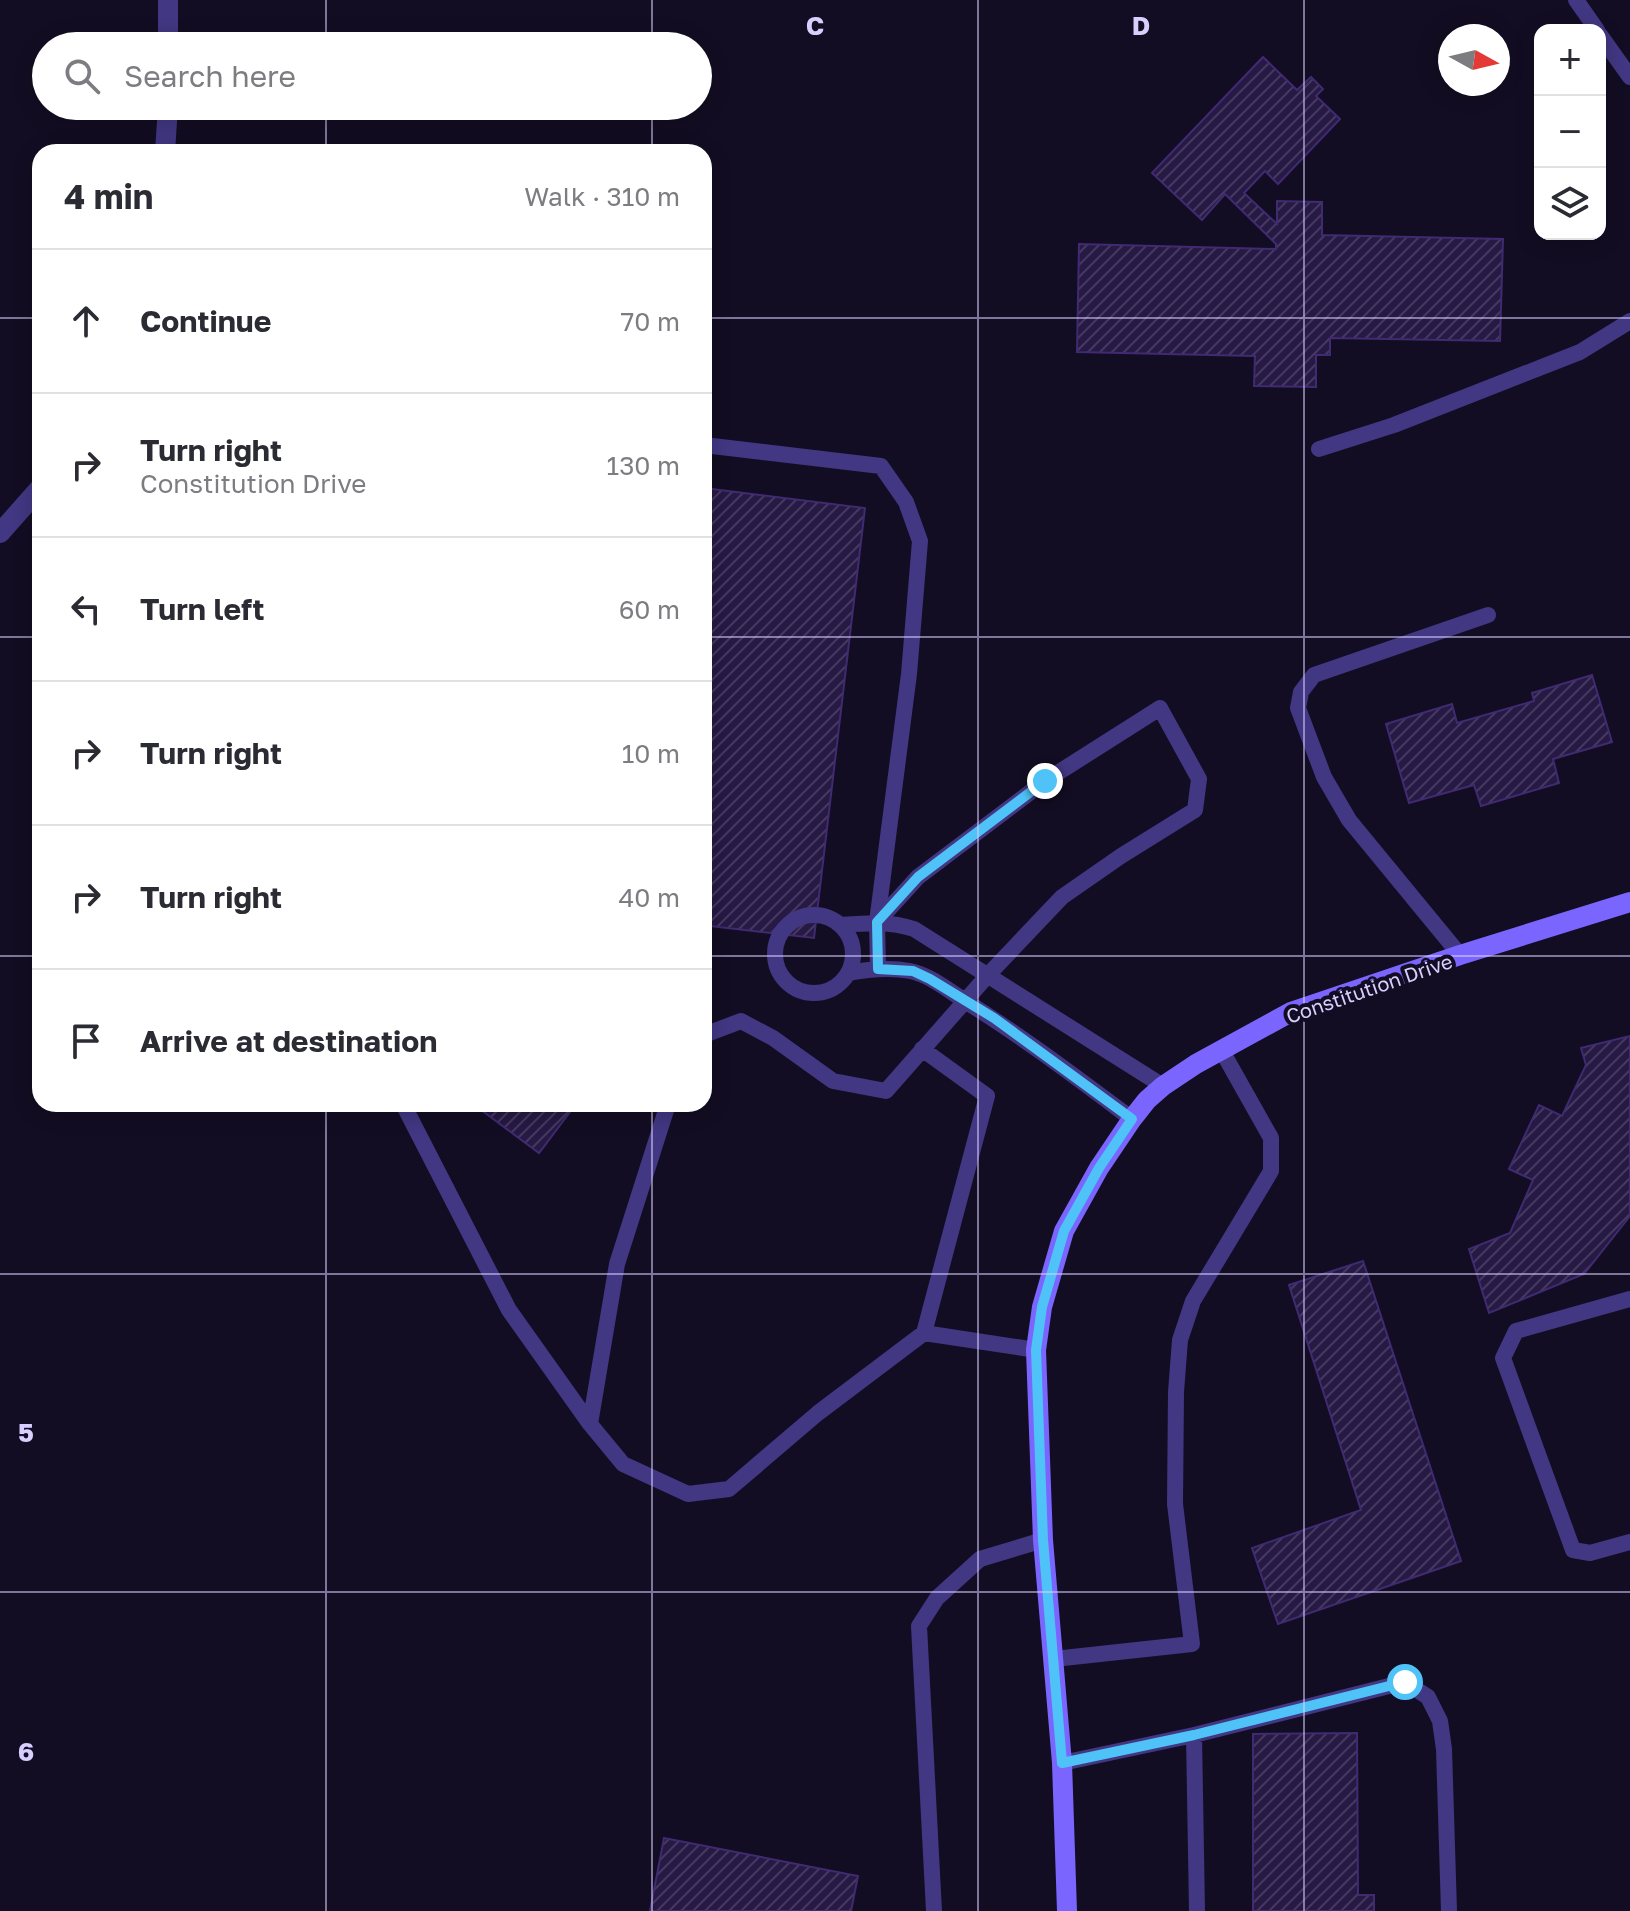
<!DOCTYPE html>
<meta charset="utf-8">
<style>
body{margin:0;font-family:"Golos Text",sans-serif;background:#f7f7f7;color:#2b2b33}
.controls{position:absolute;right:24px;top:24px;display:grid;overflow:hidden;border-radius:16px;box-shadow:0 4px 20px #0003}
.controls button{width:72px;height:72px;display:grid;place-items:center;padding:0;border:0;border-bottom:2px solid #e1e1e2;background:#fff;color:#2b2b33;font:40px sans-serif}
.compass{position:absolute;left:1438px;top:24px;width:72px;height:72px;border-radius:50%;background:#fff;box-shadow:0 4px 20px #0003;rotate:98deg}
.stop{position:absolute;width:24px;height:24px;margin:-18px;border:6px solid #4fc3f7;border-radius:50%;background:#fff}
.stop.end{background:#4fc3f7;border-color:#fff;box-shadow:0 2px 8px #0008}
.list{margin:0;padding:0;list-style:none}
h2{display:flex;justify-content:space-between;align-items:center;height:104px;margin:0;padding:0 32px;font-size:34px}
h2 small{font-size:26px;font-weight:400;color:#7c7c81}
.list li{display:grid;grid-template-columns:52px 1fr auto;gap:24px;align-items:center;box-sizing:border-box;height:144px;padding:0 32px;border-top:2px solid #e1e1e2}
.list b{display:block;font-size:30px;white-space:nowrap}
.list p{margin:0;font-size:26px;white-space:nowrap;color:#7c7c81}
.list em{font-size:26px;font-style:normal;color:#7c7c81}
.icon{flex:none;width:44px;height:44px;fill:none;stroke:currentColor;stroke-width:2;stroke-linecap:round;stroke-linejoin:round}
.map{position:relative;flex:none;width:1630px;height:1911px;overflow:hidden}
.search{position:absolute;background:#fff;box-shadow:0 4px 20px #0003;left:32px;top:32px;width:680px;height:88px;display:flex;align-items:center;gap:20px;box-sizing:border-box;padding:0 28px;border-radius:44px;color:#7c7c81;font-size:30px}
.panel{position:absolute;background:#fff;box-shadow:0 4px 20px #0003;left:32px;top:144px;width:680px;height:968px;border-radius:24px}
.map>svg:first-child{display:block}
.building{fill:url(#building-hatch);stroke:#402a71;stroke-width:2}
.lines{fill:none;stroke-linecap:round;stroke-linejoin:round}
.lane{stroke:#423783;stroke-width:16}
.street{stroke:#423783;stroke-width:20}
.secondary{stroke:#7a66ff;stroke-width:20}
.route{stroke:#4fc3f7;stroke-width:10}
.grid{fill:none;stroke:#d9cfff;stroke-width:2;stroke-opacity:0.55}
.labels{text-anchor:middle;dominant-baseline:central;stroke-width:8;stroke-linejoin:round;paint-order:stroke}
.street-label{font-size:20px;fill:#d9cfff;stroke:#130d23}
.grid-label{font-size:26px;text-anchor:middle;font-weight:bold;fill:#d9cfff;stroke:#130d23;stroke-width:8;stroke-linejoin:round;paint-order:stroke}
</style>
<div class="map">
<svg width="1630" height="1911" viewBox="0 0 1630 1911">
<defs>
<pattern id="building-hatch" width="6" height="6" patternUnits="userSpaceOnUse" patternTransform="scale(2)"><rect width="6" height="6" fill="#261944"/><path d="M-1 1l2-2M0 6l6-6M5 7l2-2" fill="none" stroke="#453960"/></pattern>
</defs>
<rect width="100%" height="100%" fill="#130d23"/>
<path class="building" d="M1263,57l34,33 14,-13 12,12 -7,7 24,23 -62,65 -13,-13 -21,22 33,31v-23l45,1v33l181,4 -3,102 -170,-3v17h-14v32l-62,-1 1,-30 -178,-4 2,-108 197,5v-5l-51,-50 -23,26 -50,-47z
M704,488l161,20 -51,430 -104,-12 -6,7z
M1592,675l20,67 -59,17 6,24 -78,23 -7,-21 -65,18 -23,-79 66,-20 5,19 77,-22 -2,-8z
M1630,1036v180l-46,58 -95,39 -20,-64 41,-16 23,-53 -24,-11 30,-64 23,11 24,-51 -5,-17z
M473,1104h103l-37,49z
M1363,1261l98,300 -183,63 -26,-76 109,-38 -72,-225z
M1357,1733l1,162h16v16h-121v-177z
M664,1838l194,38 -7,35h-201z"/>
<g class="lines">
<path class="lane" d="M1576,0l21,30
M1600,35l30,42
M704,445l177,21 25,36 14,39 -11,133 -32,248
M1319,449l75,-24 186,-73 50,-31
M775 954a39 39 0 1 1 78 0a39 39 0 1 1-78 0Z
M840,925c27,-2 49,-4 74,4l249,157
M1460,955l-111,-135 -25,-43 -26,-69 3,-16 13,-17 174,-60
M848,973c21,-4 41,-6 62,-2 20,4 38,19 55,30 58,36 112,77 167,118
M704,1035l37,-14 32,17 60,43 53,10 102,-116 74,-78 59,-41 74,-46 4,-31 -39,-71 -115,73 -127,96 -41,45 1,47
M922,1049l65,47 -63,237
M403,1104l106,206 81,114 33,40 65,30 41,-5 89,-76 106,-80 112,17
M1630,1299l-114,32 -13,27 70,192 17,3 40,-11
M590,1424l27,-160 51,-160
M1054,1659l138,-15 -17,-140 1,-112 4,-52 13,-39 78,-130v-33l-49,-87
M1194,1735l3,176
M1062,1763l132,-28 211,-53 23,15 12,24 4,28 5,162
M934,1911l-15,-285 18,-28 43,-39 63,-19"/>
<path class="street" d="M168,0v46
M165,152l3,-46
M0,533l40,-45"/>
<path class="secondary" d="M1067,1911l-5,-148 -19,-223 -7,-190 6,-43 22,-76 35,-63 33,-49 15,-19 16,-14 33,-22 95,-52 169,-57 170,-53"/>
</g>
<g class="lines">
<path class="route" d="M1045,781l-127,96 -41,45 1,47 35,2 17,8 64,39 138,101 -33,49 -35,63 -22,76 -6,43 7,190 19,223 132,-28 211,-53"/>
</g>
<path class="grid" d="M326,0v46M652,0v46M978,0v1911M1304,0v1911M326,106v46M652,106v46M0,318h40M704,318h926M0,637h40M704,637h926M0,956h40M704,956h926M326,1104v807M652,1104v807M0,1274h1630M0,1592h1630"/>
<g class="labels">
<g class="street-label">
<text transform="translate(1369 988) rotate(-19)">Constitution Drive</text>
</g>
</g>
<g class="grid-label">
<text x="815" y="35">C</text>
<text x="1141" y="35">D</text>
<text x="26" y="1442">5</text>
<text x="26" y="1761">6</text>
</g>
</svg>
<div class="controls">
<button>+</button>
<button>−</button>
<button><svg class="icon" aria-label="layers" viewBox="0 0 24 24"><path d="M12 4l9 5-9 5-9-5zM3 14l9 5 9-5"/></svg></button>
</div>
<svg class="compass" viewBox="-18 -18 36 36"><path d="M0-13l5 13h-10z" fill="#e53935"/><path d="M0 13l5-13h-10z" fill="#7c7c81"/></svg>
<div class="stop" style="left:1405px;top:1682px"></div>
<div class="stop end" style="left:1045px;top:781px"></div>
<div class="search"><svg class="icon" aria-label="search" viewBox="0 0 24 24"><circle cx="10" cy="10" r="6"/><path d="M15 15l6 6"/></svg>Search here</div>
<section class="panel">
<h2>4 min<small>Walk · 310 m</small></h2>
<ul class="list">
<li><svg class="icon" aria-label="ahead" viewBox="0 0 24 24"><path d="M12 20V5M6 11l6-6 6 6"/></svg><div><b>Continue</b></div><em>70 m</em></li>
<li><svg class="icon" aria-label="right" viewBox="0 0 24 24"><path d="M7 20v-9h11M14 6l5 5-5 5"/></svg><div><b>Turn right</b><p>Constitution Drive</p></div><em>130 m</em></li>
<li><svg class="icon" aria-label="left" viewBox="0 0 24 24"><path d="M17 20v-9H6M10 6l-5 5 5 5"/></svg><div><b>Turn left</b></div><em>60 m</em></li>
<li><svg class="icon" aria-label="right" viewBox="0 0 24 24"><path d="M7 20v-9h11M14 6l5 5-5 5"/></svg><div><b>Turn right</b></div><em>10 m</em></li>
<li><svg class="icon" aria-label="right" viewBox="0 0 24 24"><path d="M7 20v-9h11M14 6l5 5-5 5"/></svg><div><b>Turn right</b></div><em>40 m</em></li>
<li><svg class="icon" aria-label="arrive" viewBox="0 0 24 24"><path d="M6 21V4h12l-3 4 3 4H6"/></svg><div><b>Arrive at destination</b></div></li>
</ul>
</section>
</div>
